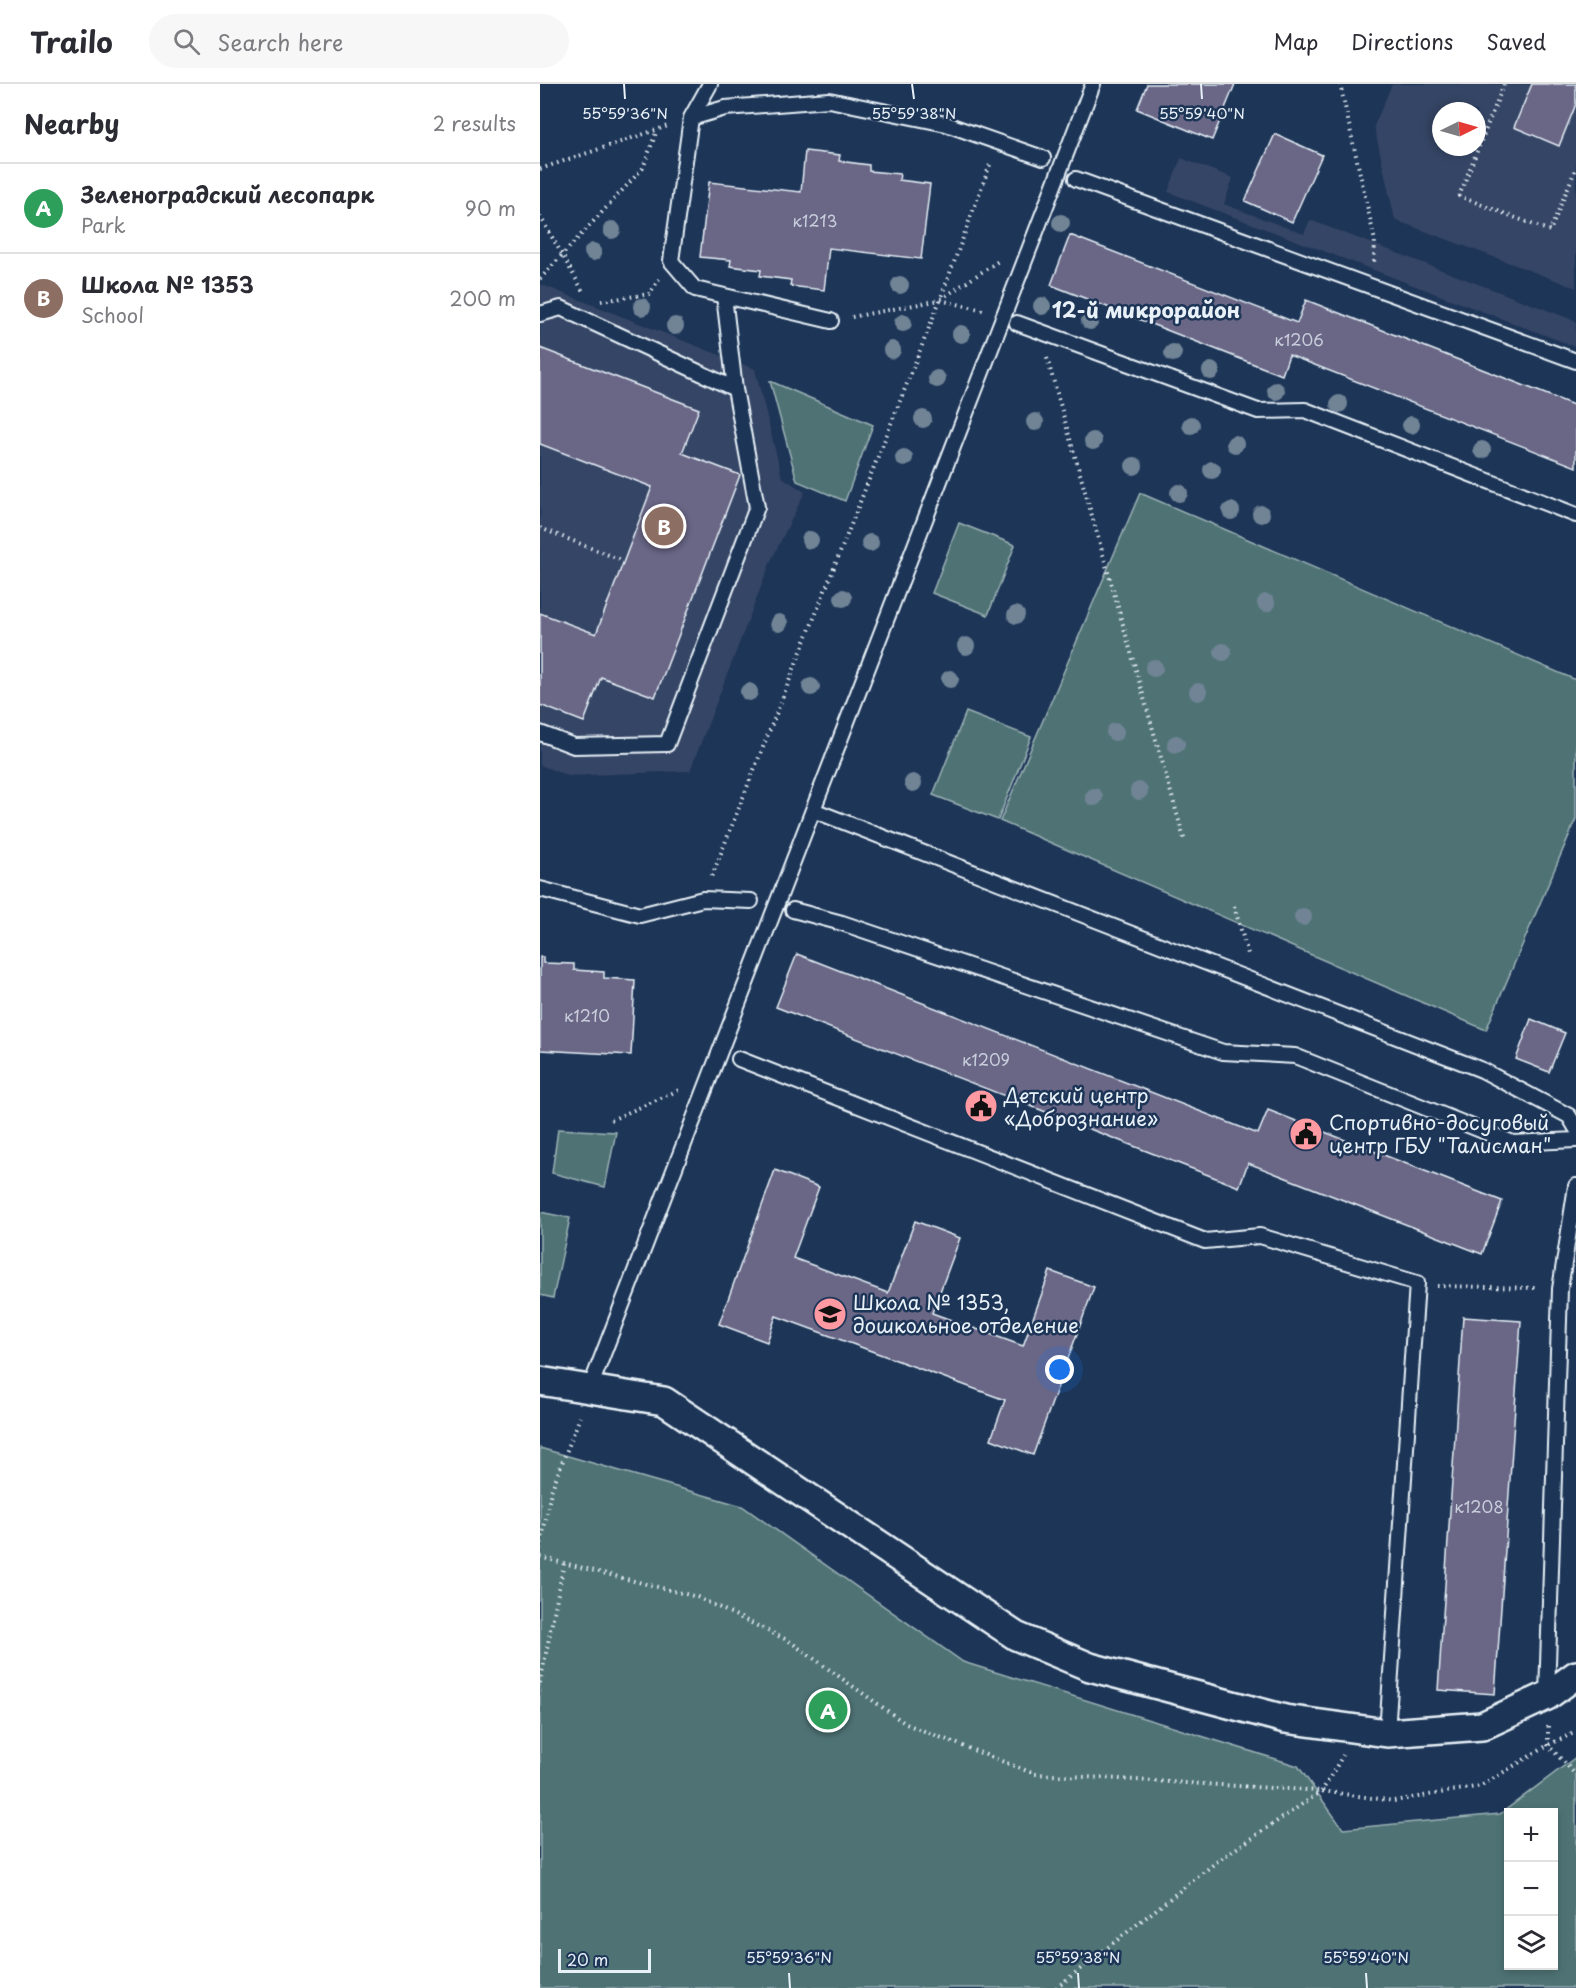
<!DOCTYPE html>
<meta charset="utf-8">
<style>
body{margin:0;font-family:"Playpen Sans",sans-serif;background:#f7f7f7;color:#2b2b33}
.controls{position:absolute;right:18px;bottom:18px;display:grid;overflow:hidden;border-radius:0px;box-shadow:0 3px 9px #0003}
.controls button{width:54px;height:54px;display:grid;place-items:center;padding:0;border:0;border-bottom:2px solid #e1e1e2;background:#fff;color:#2b2b33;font:30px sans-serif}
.compass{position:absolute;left:892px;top:18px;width:54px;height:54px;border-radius:50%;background:#fff;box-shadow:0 3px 9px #0003;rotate:85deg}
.scale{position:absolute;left:18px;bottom:15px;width:93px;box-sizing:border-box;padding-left:6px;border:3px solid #e8f1f8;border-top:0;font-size:16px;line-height:21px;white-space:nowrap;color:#e8f1f8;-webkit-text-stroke:4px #1d3557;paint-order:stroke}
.you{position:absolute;left:520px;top:1286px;width:21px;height:21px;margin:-15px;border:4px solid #fff;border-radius:50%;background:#1a73e8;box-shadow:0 0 0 9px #1a73e833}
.badge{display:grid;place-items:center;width:39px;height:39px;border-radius:50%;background:#b45309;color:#fff;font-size:20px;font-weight:700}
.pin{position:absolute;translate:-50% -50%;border:3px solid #fff;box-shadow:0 2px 6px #0006}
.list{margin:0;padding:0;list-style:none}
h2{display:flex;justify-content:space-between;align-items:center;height:78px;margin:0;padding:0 24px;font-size:26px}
h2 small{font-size:20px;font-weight:400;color:#7c7c81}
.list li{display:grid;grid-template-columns:39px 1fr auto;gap:18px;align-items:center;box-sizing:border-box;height:90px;padding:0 24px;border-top:2px solid #e1e1e2}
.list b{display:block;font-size:22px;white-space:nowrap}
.list p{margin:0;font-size:20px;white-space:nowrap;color:#7c7c81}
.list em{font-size:20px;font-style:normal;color:#7c7c81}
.icon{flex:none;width:33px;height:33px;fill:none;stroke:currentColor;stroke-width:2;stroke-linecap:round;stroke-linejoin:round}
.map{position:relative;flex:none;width:1036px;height:1904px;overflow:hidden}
header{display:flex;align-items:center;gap:36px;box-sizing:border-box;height:84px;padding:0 30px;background:#fff;border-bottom:2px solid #e1e1e2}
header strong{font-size:28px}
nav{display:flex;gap:33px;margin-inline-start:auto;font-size:21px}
.search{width:420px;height:54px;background:#f7f7f7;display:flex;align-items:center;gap:15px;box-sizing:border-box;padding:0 21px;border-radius:33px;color:#7c7c81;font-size:22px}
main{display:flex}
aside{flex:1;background:#fff}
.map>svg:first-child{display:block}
.built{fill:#344465;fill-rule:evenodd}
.green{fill:#507374;stroke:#9cb2b6;stroke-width:1.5;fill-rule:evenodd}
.building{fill:#696686;stroke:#e8f1f8;stroke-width:1.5}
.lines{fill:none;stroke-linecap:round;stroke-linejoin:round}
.lane-casing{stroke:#e8f1f8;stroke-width:18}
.street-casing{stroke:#e8f1f8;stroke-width:32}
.path{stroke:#e8f1f8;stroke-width:4;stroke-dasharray:1.5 4.5;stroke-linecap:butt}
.lane{stroke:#1d3557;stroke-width:14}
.street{stroke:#1d3557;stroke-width:27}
.tree{fill:#708496}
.ticks{fill:none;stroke:#e8f1f8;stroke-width:2}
.labels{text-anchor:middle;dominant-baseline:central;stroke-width:5;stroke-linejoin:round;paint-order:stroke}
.number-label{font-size:16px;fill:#c8cedc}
.poi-label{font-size:20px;fill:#e8f1f8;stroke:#1d3557;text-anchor:start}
.neighbourhood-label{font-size:21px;font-weight:bold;fill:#e8f1f8;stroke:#1d3557}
.ticks-label{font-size:15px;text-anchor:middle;fill:#e8f1f8;stroke:#1d3557;stroke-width:5;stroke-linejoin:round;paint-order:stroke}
</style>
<header>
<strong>Trailo</strong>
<div class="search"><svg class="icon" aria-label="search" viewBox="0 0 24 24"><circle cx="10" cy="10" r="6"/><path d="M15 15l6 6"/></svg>Search here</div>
<nav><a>Map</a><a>Directions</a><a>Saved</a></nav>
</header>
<main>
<aside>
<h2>Nearby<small>2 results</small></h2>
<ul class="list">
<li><span class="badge" style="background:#2e9e5b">A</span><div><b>Зеленоградский лесопарк</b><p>Park</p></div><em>90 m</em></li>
<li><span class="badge" style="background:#8d6e63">B</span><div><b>Школа № 1353</b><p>School</p></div><em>200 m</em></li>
</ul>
</aside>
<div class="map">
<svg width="1036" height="1904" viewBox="0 0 1036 1904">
<rect width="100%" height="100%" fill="#1d3557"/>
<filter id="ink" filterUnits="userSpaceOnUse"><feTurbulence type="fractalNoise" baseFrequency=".0167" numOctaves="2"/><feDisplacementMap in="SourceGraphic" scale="12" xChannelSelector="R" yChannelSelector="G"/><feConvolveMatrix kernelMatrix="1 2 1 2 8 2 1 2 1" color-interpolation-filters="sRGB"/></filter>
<g filter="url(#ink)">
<path class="built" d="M852,0h184v204l-181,-68 -21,-94zM901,27h36v36h-36z
M641,74l52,20 -9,26 80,30 6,-14 266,101v26l-408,-155z
M0,200l215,85 27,108 23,15 -34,69 -81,210 -122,5 -28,-11z"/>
<path class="green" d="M230,297l103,44 -28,76 -48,-20z
M600,409l436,187v139l-90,211 -486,-209z
M419,439l56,22 -27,70 -56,-22z
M426,628l65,25 -33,83 -65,-25z
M18,1045l58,3 -11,55 -53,-14z
M0,1128l30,6 -17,80 -13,-3z
M0,1364l202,58 221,156 335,104 45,63 157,-15 76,-57v231h-1036zM969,1728h45v154h-45z"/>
<path class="building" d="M607,0h88l-23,56 -75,-31z
M992,0h44v20l-17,42 -45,-19z
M735,50l47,21 -30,67 -47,-21z
M265,67l35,4 -1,6 30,4v6l31,3 -1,6 31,4 -9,75 -92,-11 -5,42 -34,-4 1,-6 -31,-4 1,-6 -31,-4 1,-6 -31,-3 9,-75 92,10z
M530,151l227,88 9,-23 270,106v61l-287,-112 -7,20 -231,-90z
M0,264l159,61 -17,44 58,22 -85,222 -54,-20 -17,45 -44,-17v-92l56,21 56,-147 -112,-43z
M257,870l461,180 10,-24 234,91 -20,53 -234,-91 -9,24 -463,-180z
M0,873h3v6l31,1v6l30,2v6l31,2 -4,75 -91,-5z
M991,935l34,14 -16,39 -33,-13z
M235,1086l44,17 -26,71 95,35 27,-72 45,17 -28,75 91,33 27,-75 44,16 -61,168 -42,-16 14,-39 -229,-84 -9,26 -48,-18z
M923,1233l58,4 -26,373 -57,-4z"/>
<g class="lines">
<g class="lane-casing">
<path id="lane" d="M170,0l-19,34 -20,143 24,28 136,32
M151,34l34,-10 104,-8 117,24 97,34
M536,95l500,182
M184,212l11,93
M0,230l21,-6 174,81 22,118 -90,237 -93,2 -34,-13
M477,239l241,88 47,-1 271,105
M273,726l669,260 87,46 7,12
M0,805l100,26 63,-16 48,2
M253,826l49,13 381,129 72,4 218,87 63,-3
M199,975l466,182 55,-5 157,47 -30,450
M50,1304l503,-1304
M1007,1611l13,-406 16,-103"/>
</g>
<g class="street-casing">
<path id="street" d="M0,1297l124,20 352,235 74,31 195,52 102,14 95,-7 65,-30 29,-21"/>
</g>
<path class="path" d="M800,0l35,157 -1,24
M964,0l-45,112 91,35 26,-63
M0,85l128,-43
M0,132l44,77
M0,195l103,-111 14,-38
M401,215l59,-39
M61,217l49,-7 9,-15
M312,233l88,-17 43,10
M507,274l138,484
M0,444l84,33
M172,792l228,-576 51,-138
M694,822l14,48
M71,1036l68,-30
M897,1202l101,2
M0,1465l11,-58 29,-74
M0,1473l157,40 92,44 117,83 129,50 287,17 72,10 87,-15 67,-41 28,-13
M0,1599l24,-120
M1008,1642v19l28,30
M516,1904l163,-128 103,-69 21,-36"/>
<use href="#lane" class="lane"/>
<use href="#street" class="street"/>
</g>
<g class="tree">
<circle cx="521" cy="139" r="9"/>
<circle cx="72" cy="146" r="9"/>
<circle cx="53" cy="168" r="9"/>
<circle cx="360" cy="201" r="9"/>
<circle cx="502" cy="222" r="9"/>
<circle cx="102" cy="223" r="9"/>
<circle cx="550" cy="237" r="9"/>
<circle cx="363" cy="239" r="9"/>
<circle cx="135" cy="242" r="9"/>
<circle cx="421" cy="250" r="9"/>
<circle cx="352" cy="266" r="9"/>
<circle cx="633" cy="269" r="9"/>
<circle cx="671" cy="287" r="9"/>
<circle cx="397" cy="295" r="9"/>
<circle cx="736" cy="307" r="9"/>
<circle cx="799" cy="320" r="9"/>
<circle cx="383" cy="335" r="9"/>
<circle cx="495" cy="338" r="9"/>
<circle cx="651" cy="341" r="9"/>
<circle cx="871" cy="341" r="9"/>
<circle cx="553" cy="357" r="9"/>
<circle cx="695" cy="360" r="9"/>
<circle cx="942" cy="366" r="9"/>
<circle cx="364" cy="374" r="9"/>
<circle cx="594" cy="382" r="9"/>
<circle cx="672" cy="386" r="9"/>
<circle cx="639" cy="409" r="9"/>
<circle cx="691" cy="427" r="9"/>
<circle cx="721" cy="430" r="9"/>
<circle cx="270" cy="456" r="9"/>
<circle cx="330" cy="459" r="9"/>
<circle cx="303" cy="514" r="9"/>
<circle cx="726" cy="519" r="9"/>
<circle cx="476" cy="531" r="9"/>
<circle cx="239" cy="539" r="9"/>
<circle cx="426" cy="562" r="9"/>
<circle cx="683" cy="568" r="9"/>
<circle cx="614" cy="584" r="9"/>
<circle cx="410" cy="595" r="9"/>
<circle cx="271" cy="603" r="9"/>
<circle cx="209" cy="608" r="9"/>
<circle cx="658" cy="608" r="9"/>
<circle cx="575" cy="648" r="9"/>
<circle cx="636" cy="660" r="9"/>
<circle cx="373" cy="699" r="9"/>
<circle cx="599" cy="707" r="9"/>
<circle cx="554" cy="713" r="9"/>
<circle cx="763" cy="833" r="9"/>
</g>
</g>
<path class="ticks" d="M84,0l1,15M372,0l2,15M661,0l1,15M249,1889l1,15M538,1889l1,15M826,1889l1,15"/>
<defs>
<g id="civic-disc" transform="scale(1.725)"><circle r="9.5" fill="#ff9aa2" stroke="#1d3557"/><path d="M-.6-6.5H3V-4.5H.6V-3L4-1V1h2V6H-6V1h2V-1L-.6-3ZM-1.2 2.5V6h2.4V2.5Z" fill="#111"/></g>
<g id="school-disc" transform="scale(1.725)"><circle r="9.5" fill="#ff9aa2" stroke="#1d3557"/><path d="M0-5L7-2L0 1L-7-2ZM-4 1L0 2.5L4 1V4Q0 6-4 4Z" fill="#111"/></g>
</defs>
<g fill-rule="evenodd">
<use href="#civic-disc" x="441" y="1022"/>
<use href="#civic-disc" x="766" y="1050"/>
<use href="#school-disc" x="290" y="1230"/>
</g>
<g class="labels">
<g class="number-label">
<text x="275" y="136">к1213</text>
<text x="759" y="255">к1206</text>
<text x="47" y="931">к1210</text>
<text x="446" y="975">к1209</text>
<text x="939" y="1422">к1208</text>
</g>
<g class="poi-label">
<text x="464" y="1011">Детский центр<tspan x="464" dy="23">«Добрознание»</tspan></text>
<text x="789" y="1038">Спортивно-досуговый<tspan x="789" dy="23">центр ГБУ "Талисман"</tspan></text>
<text x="313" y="1218">Школа № 1353,<tspan x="313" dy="23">дошкольное отделение</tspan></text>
</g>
<g class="neighbourhood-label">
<text x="606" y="225">12-й микрорайон</text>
</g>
</g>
<g class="ticks-label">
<text x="85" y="35">55°59'36"N</text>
<text x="374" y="35">55°59'38"N</text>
<text x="662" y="35">55°59'40"N</text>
<text x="249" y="1879">55°59'36"N</text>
<text x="538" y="1879">55°59'38"N</text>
<text x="826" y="1879">55°59'40"N</text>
</g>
</svg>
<div class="controls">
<button>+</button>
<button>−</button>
<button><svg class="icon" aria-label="layers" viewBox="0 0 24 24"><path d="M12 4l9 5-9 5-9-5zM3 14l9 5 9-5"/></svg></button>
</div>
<svg class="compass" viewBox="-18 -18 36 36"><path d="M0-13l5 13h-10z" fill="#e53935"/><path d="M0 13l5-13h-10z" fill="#7c7c81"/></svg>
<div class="scale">20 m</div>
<div class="you"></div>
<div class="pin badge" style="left:288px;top:1626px;background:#2e9e5b">A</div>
<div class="pin badge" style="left:124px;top:442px;background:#8d6e63">B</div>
</div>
</main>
